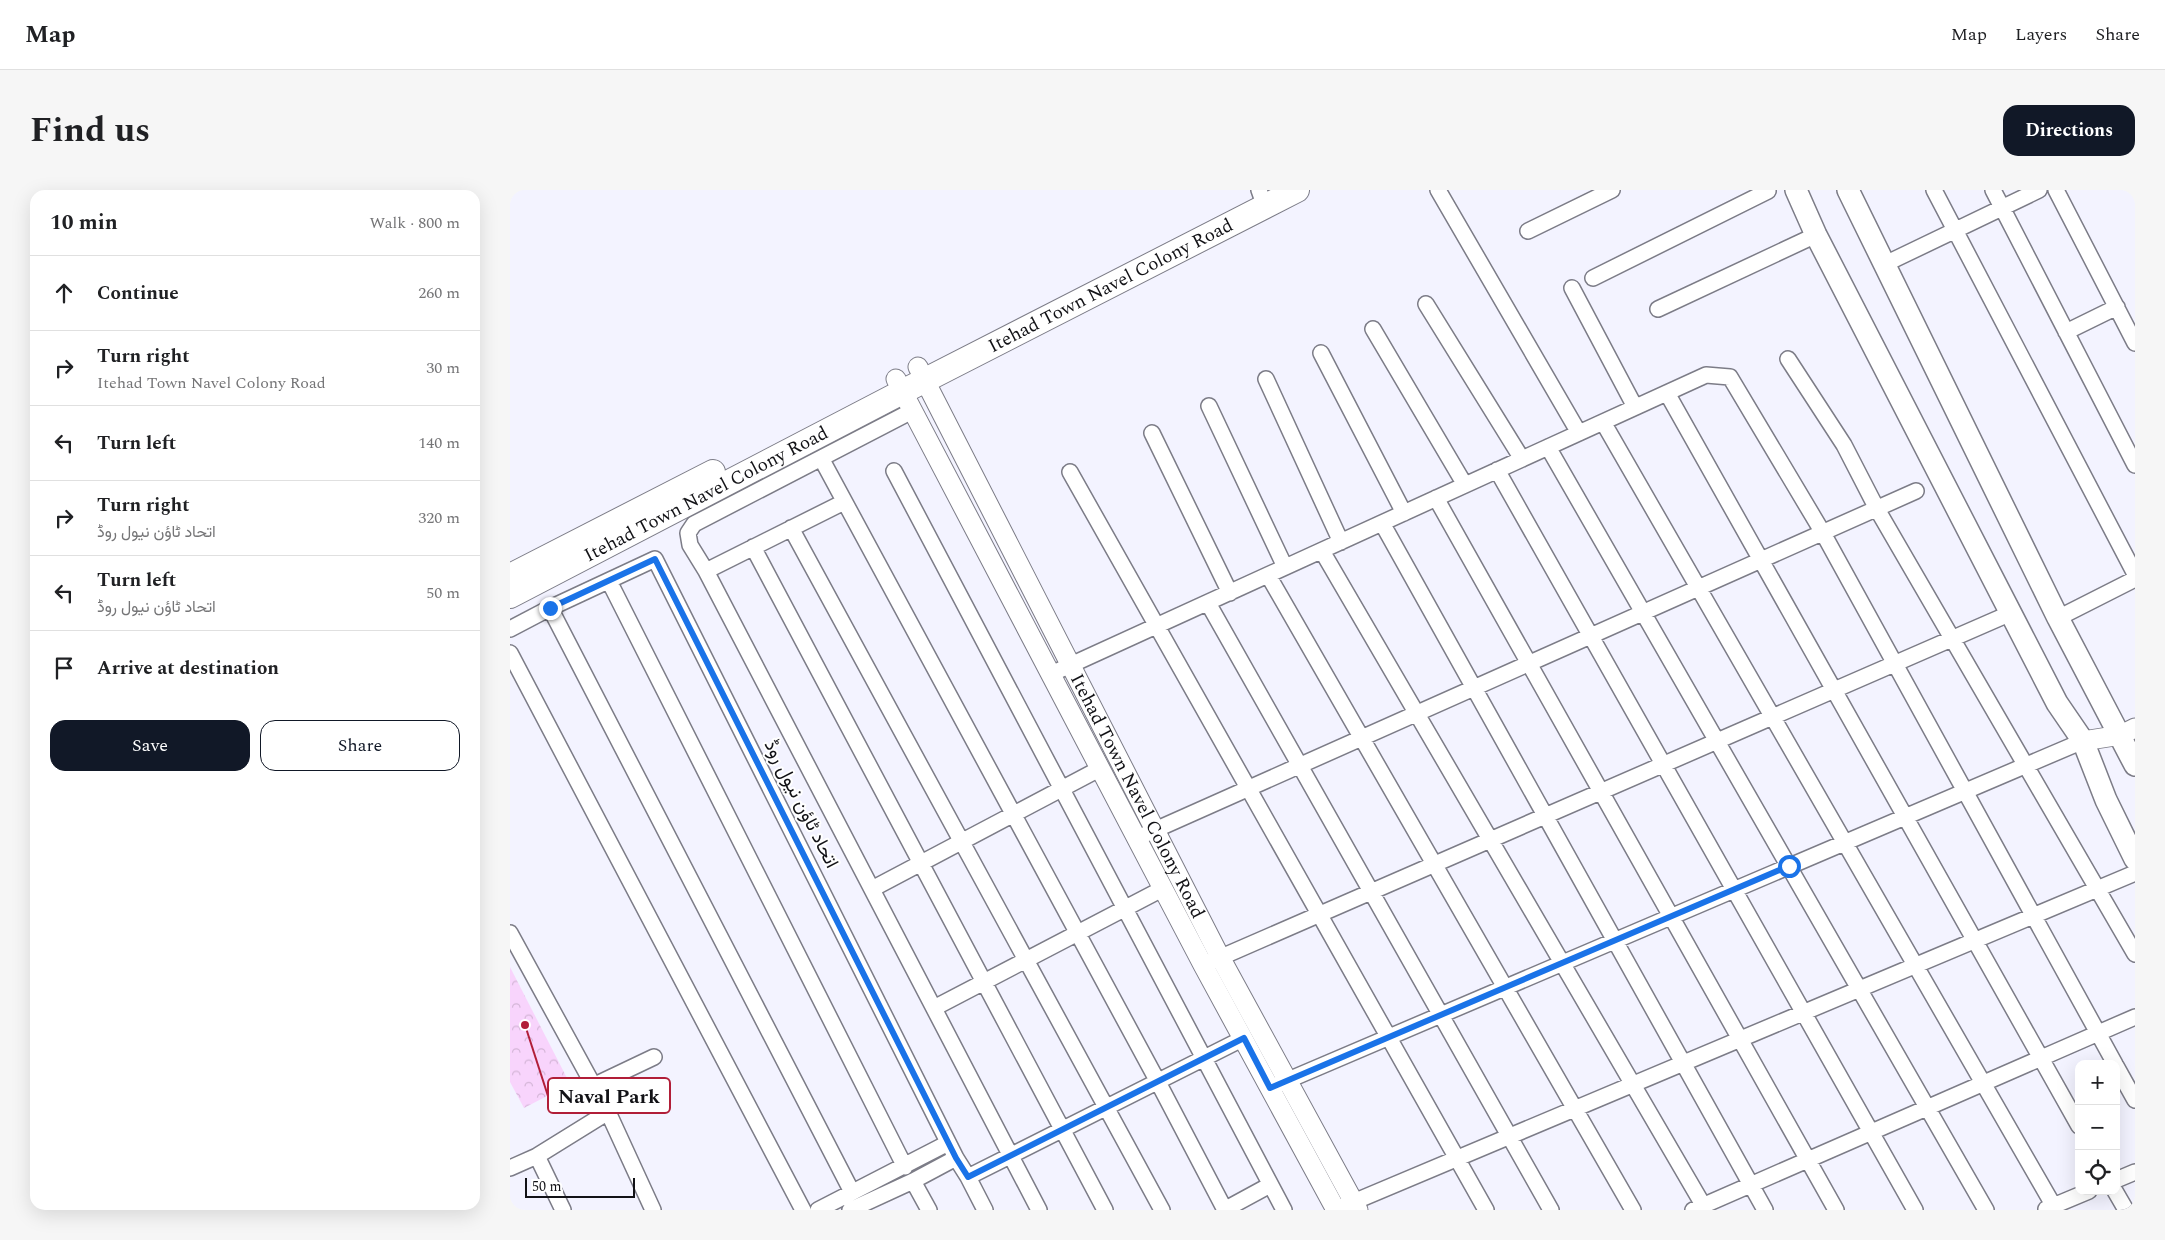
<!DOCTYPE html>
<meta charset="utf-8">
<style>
body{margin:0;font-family:Spectral,Vazirmatn,serif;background:#f6f6f6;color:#202124}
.controls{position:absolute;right:15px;bottom:15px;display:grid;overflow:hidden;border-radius:10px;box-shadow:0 5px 20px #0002}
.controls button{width:45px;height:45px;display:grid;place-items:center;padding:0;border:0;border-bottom:1px solid #e0e0e0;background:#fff;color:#202124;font:25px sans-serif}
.scale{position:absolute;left:15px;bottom:12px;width:110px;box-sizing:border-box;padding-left:5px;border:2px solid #121216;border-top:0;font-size:14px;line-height:18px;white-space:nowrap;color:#121216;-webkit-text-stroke:4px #fff;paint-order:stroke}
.stop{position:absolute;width:15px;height:15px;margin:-11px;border:4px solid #1a73e8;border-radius:50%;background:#fff}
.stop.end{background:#1a73e8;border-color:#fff;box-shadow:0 1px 5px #0008}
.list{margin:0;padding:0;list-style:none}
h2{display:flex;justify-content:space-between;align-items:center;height:65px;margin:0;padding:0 20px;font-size:21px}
h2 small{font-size:16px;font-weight:400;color:#757577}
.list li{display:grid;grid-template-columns:32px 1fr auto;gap:15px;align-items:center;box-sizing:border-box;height:75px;padding:0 20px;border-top:1px solid #e0e0e0}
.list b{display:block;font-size:19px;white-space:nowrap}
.list p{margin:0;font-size:16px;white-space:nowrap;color:#757577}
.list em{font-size:16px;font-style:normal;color:#757577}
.actions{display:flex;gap:10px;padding:15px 20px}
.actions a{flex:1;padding:11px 0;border:1px solid #111827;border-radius:15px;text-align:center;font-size:18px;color:#111827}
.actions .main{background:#111827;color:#fff}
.icon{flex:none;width:28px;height:28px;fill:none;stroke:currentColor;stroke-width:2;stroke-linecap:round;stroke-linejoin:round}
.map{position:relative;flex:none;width:1625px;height:1020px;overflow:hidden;border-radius:15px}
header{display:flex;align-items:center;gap:30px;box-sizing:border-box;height:70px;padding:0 25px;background:#fff;border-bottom:1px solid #e0e0e0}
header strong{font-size:24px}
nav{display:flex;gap:28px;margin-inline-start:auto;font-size:18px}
.intro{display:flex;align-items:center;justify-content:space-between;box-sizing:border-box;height:120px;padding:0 30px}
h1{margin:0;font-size:35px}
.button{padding:12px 22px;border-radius:15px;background:#111827;color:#fff;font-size:18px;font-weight:700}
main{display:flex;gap:30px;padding:0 30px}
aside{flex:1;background:#fff;border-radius:15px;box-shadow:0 5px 20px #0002}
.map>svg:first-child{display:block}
.park{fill:url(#park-crowns)}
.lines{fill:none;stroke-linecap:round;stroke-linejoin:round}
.minor-casing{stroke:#7c7c87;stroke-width:18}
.tertiary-casing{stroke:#7c7c87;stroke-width:21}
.secondary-casing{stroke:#7c7c87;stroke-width:24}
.primary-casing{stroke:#7c7c87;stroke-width:26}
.minor{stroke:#fff;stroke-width:15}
.tertiary{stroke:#fff;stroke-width:19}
.secondary{stroke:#fff;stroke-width:21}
.primary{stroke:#fff;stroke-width:24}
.route{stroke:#1a73e8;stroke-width:6}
.labels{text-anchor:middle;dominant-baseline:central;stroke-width:4;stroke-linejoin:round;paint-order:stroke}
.street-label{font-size:19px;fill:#121216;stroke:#fff}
.leader{fill:none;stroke:#b11e38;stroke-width:2}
.callout-dot{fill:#b11e38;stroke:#fff;stroke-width:2}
.callout{fill:#fff;stroke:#b11e38;stroke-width:2}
.callout-label{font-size:20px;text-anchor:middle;font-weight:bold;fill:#121216}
</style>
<header>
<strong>Map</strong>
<nav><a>Map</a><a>Layers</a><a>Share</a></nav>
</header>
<div class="intro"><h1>Find us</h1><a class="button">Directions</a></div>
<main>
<aside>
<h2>10 min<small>Walk · 800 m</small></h2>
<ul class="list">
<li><svg class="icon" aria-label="ahead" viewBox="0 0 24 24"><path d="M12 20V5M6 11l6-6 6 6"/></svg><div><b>Continue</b></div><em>260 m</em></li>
<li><svg class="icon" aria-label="right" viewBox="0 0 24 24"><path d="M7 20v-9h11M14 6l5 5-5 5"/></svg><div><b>Turn right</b><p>Itehad Town Navel Colony Road</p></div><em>30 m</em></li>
<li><svg class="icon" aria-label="left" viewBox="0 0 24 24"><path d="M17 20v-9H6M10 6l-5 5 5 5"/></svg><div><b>Turn left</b></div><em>140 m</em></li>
<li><svg class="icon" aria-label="right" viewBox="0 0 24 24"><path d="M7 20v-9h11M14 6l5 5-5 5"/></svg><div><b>Turn right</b><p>اتحاد ٹاؤن نیول روڈ</p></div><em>320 m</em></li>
<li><svg class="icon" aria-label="left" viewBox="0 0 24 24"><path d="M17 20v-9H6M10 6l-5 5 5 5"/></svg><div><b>Turn left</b><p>اتحاد ٹاؤن نیول روڈ</p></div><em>50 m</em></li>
<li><svg class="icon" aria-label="arrive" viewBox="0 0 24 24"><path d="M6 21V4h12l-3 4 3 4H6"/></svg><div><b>Arrive at destination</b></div></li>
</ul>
<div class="actions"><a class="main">Save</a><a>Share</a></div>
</aside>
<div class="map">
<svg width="1625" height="1020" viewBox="0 0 1625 1020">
<defs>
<pattern id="park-crowns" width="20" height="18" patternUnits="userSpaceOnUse" patternTransform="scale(1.25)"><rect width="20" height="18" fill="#f8d4fc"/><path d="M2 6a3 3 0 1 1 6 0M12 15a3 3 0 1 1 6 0" fill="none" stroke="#d4b5d7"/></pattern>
</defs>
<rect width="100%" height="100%" fill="#f3f3ff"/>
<path class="park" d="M0,777l60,117 -46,24 -14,-26z"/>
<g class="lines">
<g class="minor-casing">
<path id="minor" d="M749,0l6,17
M928,0l141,243
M1424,0l201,384
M1483,0l142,275
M1546,0l79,153
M1018,41l84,-41
M1375,74l154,-74
M1083,88l175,-87
M1062,98l63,119
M916,114l96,155
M1148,119l158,-74
M863,139l92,156
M1556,142l51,-25
M811,163l83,160
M1278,169l56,86 33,64 258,445
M756,189l75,163
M1157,203l412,733
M699,216l76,161
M402,221l-218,113 -6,9 2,12 16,26 333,639
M1093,232l453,788
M642,243l78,160
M1038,257l438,763
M311,268l337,624 67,128
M987,280l418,740
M384,281l390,739
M560,282l416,738
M926,308l400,712
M872,333l383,687
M281,338l371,682
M243,357l352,663
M812,361l384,659
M196,381l138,-69
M758,385l365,635
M99,391l296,586
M698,413l343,607
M40,418l302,584
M1548,428l77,-39
M0,439l40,-21 105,-49 301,599 12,19 17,33
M0,463l293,557
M541,484l655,-299 24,2 93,156 292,531
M636,644l770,-343
M362,699l229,-121
M0,743l98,179 45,98
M700,772l801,-349
M424,818l230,-120
M1606,876l19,34
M769,894l804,-343
M83,896l61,-29
M27,966l26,54
M0,978l27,-12 71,-44
M458,987l276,-139
M1606,990l19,-8
M403,991l16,29
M1605,1001l11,19
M834,1016l791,-333
M1536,1019l43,-18
M308,1020l130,-67
M340,1020l63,-29 43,-23
M714,1020l46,-25
M1183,1020l442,-193"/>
</g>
<g class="tertiary-casing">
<g id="tertiary">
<path id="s1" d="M408,177l302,590 138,253"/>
<path d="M386,189l307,586 133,245"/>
<path d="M1573,551l38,-6 14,-7"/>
</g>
</g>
<g class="secondary-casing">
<path id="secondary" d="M1286,0l20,45 241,468 26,38 23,59 29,59
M1338,0l210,428 77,147"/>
</g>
<g class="primary-casing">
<g id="primary">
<path d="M0,386l203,-104"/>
<path id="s2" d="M0,406l392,-204 395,-202"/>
</g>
</g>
<use href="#minor" class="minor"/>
<use href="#tertiary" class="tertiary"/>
<use href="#secondary" class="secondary"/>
<use href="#primary" class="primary"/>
</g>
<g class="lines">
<path class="route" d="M40,418l105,-49 301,599 12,19 276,-139 26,50 519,-222"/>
</g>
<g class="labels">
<g class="street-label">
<text stroke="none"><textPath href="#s2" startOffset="676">Itehad Town Navel Colony Road</textPath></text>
<text stroke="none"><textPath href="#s2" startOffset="221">Itehad Town Navel Colony Road</textPath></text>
<text stroke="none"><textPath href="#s1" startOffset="482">Itehad Town Navel Colony Road</textPath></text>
<text transform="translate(291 614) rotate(63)">اتحاد ٹاؤن نیول روڈ</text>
</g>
</g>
<path class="leader" d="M15 835L38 906"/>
<circle class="callout-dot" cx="15" cy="835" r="5"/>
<rect class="callout" x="38" y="888" width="122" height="35" rx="5"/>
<g class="callout-label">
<text x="99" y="913">Naval Park</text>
</g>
</svg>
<div class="controls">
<button>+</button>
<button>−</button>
<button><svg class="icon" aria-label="locate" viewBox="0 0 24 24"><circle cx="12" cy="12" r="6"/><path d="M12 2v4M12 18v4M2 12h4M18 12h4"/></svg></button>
</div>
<div class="scale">50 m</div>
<div class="stop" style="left:1279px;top:676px"></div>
<div class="stop end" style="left:40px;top:418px"></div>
</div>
</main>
